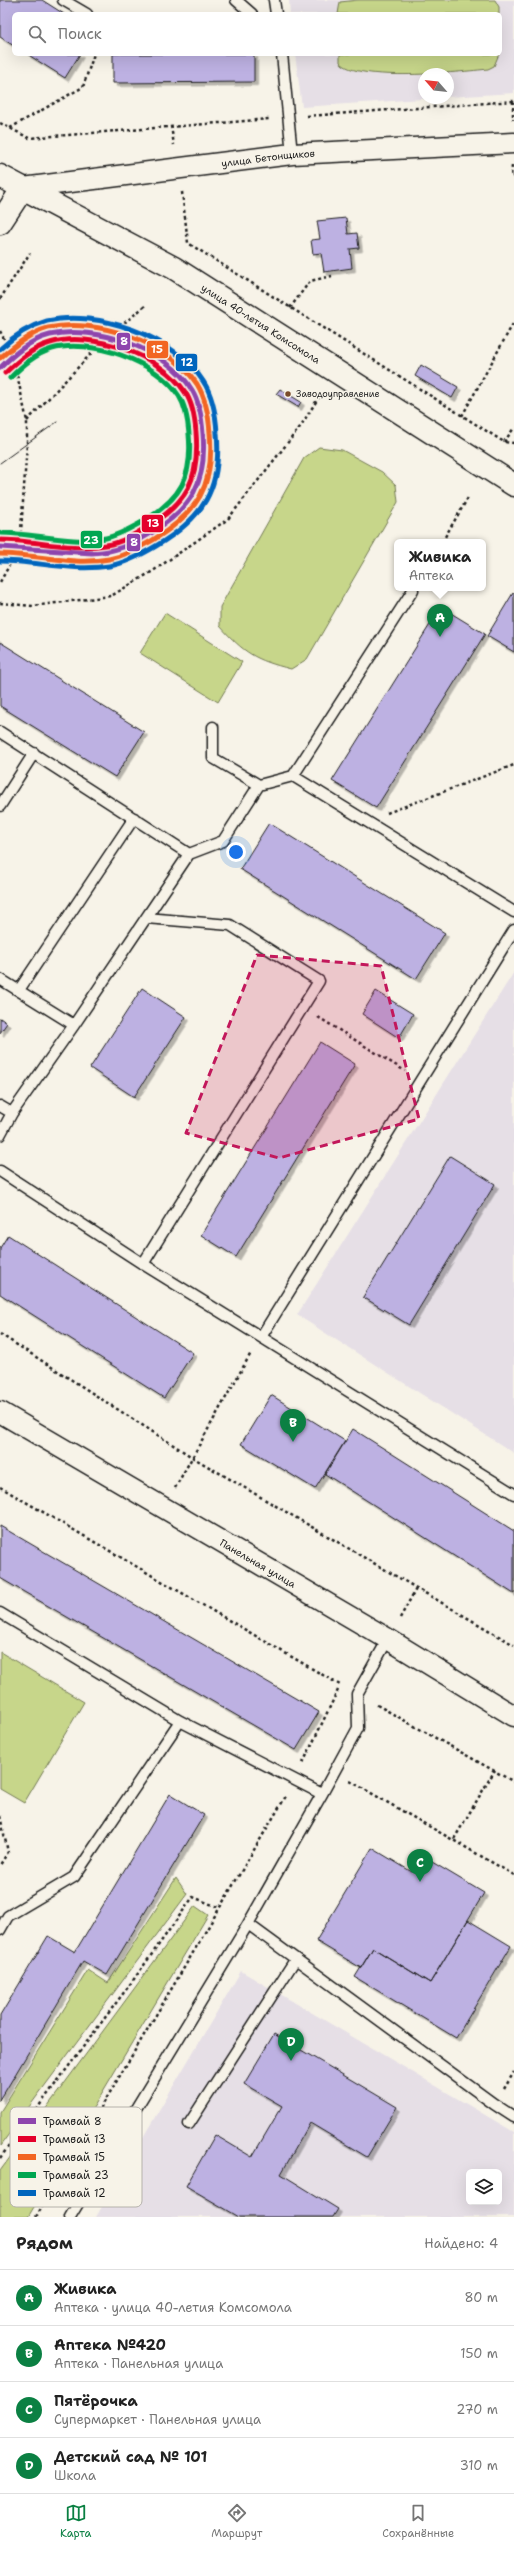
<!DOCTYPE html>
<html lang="ru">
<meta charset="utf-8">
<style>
body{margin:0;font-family:"Shantell Sans",sans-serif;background:#f2f2f2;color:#222}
.controls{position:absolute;right:12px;bottom:12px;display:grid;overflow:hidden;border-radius:6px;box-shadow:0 4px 16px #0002}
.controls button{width:36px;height:36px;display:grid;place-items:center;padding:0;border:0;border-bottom:1px solid #e0e0e0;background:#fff;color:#222;font:20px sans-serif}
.compass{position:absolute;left:418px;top:68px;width:36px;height:36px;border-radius:50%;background:#fff;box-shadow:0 4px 16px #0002;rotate:298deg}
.you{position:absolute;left:236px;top:852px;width:14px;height:14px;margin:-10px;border:3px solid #fff;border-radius:50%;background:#1a73e8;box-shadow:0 0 0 6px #1a73e833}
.badge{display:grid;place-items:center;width:26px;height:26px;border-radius:50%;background:#0b8043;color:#fff;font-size:13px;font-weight:700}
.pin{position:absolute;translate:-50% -33px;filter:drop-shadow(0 1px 2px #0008)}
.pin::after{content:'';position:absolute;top:21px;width:14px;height:12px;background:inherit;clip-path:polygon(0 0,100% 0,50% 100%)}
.popup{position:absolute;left:394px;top:539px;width:92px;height:52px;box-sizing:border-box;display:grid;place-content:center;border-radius:6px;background:#fff;filter:drop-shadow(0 1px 3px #0005);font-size:13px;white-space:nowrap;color:#767676}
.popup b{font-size:15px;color:#222}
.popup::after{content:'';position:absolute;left:50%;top:100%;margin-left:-8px;border:8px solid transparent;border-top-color:#fff}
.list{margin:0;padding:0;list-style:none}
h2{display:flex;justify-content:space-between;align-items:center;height:52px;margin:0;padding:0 16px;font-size:17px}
h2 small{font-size:13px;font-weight:400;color:#767676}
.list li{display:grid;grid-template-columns:26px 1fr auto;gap:12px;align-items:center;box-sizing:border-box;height:56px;padding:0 16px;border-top:1px solid #e0e0e0}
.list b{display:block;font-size:15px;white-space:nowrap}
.list p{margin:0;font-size:13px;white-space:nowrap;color:#767676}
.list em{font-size:13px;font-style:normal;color:#767676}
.icon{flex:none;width:22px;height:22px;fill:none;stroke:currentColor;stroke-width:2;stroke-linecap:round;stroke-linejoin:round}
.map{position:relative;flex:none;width:514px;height:2217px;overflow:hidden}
.search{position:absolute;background:#fff;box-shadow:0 4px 16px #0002;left:12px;right:12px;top:12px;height:44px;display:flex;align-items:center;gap:10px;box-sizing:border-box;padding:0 14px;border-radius:6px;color:#767676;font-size:15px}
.sheet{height:276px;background:#fff}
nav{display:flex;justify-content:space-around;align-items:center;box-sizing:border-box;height:56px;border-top:1px solid #e0e0e0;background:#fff;font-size:11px;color:#767676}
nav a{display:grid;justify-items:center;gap:2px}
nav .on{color:#0b8043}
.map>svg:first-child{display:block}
.built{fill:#e6dfe6;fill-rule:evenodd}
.green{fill:#c7d68a;stroke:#727953}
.building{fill:#bdb1e2;stroke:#1c1c1c;filter:url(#shadow)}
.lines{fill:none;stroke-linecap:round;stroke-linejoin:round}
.service-casing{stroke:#1c1c1c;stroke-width:13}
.minor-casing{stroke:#1c1c1c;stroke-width:23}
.tertiary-casing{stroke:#1c1c1c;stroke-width:25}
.secondary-casing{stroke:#1c1c1c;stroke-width:25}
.path{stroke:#1c1c1c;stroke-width:2.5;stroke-dasharray:3 3;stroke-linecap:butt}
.service{stroke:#f7f3e8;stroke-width:10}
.minor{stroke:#f7f3e8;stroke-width:20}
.tertiary{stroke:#f7f3e8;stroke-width:22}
.secondary{stroke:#f7f3e8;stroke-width:22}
.tram{stroke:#1c1c1c;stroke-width:1}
.tram-1-casing{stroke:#f7f3e8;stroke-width:8}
.tram-2-casing{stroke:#f7f3e8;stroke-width:8}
.tram-3-casing{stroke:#f7f3e8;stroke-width:8}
.tram-4-casing{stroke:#f7f3e8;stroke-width:8}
.tram-5-casing{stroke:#f7f3e8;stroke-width:8}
.tram-1{stroke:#8e44ad;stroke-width:5}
.tram-2{stroke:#e4002b;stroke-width:5}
.tram-3{stroke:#f26522;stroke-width:5}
.tram-4{stroke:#00a651;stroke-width:5}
.tram-5{stroke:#0065bd;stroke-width:5}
.marked{fill:#c2185b;fill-opacity:0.2;stroke:#c2185b;stroke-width:3;stroke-dasharray:8 5;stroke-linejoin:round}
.bus-dot{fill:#7a4b2a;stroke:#f7f3e8;stroke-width:1.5}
.labels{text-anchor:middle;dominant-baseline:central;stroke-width:3;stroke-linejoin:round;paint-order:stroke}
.bus-label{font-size:9px;fill:#1c1c1c;stroke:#f7f3e8;text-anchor:start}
.street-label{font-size:10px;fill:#1c1c1c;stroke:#f7f3e8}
.key{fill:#f7f3e8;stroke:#b5b2ab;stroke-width:1}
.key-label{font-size:11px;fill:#1c1c1c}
.line-badge{stroke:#f7f3e8;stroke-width:1.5}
.badge-label{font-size:11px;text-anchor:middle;font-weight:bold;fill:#fff}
</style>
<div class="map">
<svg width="514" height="2217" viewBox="0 0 514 2217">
<defs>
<filter id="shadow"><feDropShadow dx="3.5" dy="3.5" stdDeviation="0" flood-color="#0004"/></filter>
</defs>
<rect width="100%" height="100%" fill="#f7f3e8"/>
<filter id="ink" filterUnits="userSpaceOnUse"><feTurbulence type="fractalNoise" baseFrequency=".025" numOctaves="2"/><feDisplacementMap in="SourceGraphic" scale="8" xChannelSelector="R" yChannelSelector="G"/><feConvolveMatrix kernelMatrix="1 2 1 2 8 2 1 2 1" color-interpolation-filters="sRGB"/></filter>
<g filter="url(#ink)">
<path class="built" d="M289,0h225v93l-66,4v-23h-24v24h13l-135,9 -7,-53h205v-40h-210z
M514,972v481l-217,-138z
M241,1971l273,161v85h-418zM469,2172h30v30h-30z"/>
<path class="green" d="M358,0h137l4,7v7h-161l2,-12z
M340,54h159l-5,12 -6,3c-27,3 -132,14 -148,-7z
M319,447l23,3 40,22 14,13 2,17 -91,157 -16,10c-36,-9 -47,-16 -71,-43v-19l84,-149z
M165,613l77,49 -24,40 -78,-49z
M0,1652l84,50 -60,101 -24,-14z
M176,1878l11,16 -187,252v-34l88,-142 20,13z
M195,1906l13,9 -180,302h-28v-46z"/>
<path class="building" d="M0,0h42l22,14h-50v32l-14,-9z
M27,54h53l-15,24z
M113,54h141v28l-141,1z
M346,218l2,16 9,-1 2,15 -9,1 2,19 -28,4 -3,-19 -8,1 -2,-14 9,-1 -3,-18z
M421,365l37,22 -6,11 -37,-22z
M280,389l21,13 -3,5 -22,-13z
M513,593l1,1v58l-27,-16z
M441,607l44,27 -109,174 -44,-27z
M0,642l144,90 -29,45 -115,-71z
M269,823l176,110 -29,46 -176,-110z
M142,988l44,29 -52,80 -44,-29z
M376,991l37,23 -14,24 -37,-24z
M0,1018l7,5 -7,10z
M320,1042l35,22 -119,193 -35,-22z
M450,1156l45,28 -86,141 -46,-28z
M8,1235l185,118 -29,45 -164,-104v-46z
M271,1395l74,46 -30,48 -74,-45z
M353,1429l161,102v63l-189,-120z
M0,1526l319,186 -23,38 -296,-172z
M170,1794l34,21 -97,160 -24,-14 -83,139v-84l48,-80 27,16z
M372,1848l40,24 10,-16 62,37 -54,90 -57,-35 -12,20 -45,-27z
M468,1920l43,26 -55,92 -101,-61 18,-29 57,35z
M274,2034l123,73 -30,50 -57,-34 -29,51 57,35 -5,8h-94l-53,-31 29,-51 37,22 30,-51 -38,-22z"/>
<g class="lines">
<g class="service-casing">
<path id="service" d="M63,0l24,14
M236,0l16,14
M274,0l2,14
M282,54l10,100
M213,727v31l46,27
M0,732l189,122
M293,776l221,136
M0,806l34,-53
M0,979l74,46
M19,990l115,-172
M0,1106l12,7
M0,1135l12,-22 62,-88 115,-171 34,-13 36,-56 34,-9 120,-186
M0,1171l143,93 371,230
M143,1264l176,-283 -89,-56 -84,-7
M261,1337l253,-407
M0,1613l180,108 142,73
M248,1924l246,180 20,13
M0,1930l8,-14 66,-39 106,-156
M189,2124l106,-164
M70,2217l178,-293 74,-130 36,-66 -1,-34 31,-55"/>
</g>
<g class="minor-casing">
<g id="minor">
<path id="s1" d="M23,188l269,-34 222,-11"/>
<path id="s2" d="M0,1412l388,227 126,77"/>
</g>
</g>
<g class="tertiary-casing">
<path id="tertiary" d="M0,223l23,-35"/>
</g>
<g class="secondary-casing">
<g id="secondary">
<path id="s3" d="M0,176l174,92 340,217"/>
</g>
</g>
<path class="path" d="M513,101v19
M307,116l207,-15
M0,123l29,15 241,-19
M171,126l3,19
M10,128l73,-41 11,-33
M512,166l-1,11 3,-1
M182,192l6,51 316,199 10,1
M0,299l30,-46
M290,308l20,-27 22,-5
M0,331l13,25 14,65v22l-7,103 -20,36
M462,416l52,-94
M27,421l79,-83 39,-32
M504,442l10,-14
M442,542l27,-46
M0,603l33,3 78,-10 42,-25 75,-52 72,-92 19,-30
M387,813l127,-48
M318,1017l87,54
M0,1334l192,123 322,188
M0,1487l340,198
M175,1488l76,-135
M400,1618l17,-31
M377,1705l137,77
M303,1763l35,-73
M350,1781l164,94
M0,1816l8,36 -8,13
M454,1839l41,-69
M504,2089l10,-17
M0,2158l134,-179 59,-82 27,11
M36,2217l250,-421"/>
<use href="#service" class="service"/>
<use href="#minor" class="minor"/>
<use href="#tertiary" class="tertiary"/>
<use href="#secondary" class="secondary"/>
<path class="tram" d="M0,463l57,-41"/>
<g class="tram-1-casing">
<path id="tram-1" d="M0,368c14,-14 30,-28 50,-33 45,-11 118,14 142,55 8,13 10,29 11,44 4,48 -11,74 -52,99 -20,12 -36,19 -59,20l-92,-6"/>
</g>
<g class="tram-2-casing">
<path id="tram-2" d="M0,540c35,0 71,11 106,5 15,-2 28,-10 41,-18 40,-24 53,-48 49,-95 -1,-13 -3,-28 -11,-40 -24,-37 -94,-62 -135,-49 -18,5 -32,18 -45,30"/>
</g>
<g class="tram-3-casing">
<path id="tram-3" d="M0,358c14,-12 30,-25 48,-30 48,-11 121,14 149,56 9,15 12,33 13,49 5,53 -13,80 -57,107 -15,8 -28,16 -44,19 -36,7 -73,-5 -109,-5"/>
</g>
<g class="tram-4-casing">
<path id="tram-4" d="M0,533c34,0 72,12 106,5 14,-3 25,-10 38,-17 37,-23 49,-44 45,-87 -1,-13 -3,-27 -10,-38 -22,-35 -89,-58 -127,-47 -17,5 -30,17 -42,29"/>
</g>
<g class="tram-5-casing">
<path id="tram-5" d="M0,349c13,-12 29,-23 47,-28 50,-12 127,15 156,60 10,15 13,34 14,52 5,56 -14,85 -61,113 -15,9 -30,17 -47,20 -36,6 -73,-5 -109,-5"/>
</g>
<use href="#tram-1" class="tram-1"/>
<use href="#tram-2" class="tram-2"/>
<use href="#tram-3" class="tram-3"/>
<use href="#tram-4" class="tram-4"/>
<use href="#tram-5" class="tram-5"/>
</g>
</g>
<path class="marked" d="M257,955l124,11 38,153 -140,39 -93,-25z"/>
<circle class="bus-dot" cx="288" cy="394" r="3.5"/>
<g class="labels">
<g class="bus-label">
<text x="296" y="394">Заводоуправление</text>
</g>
<g class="street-label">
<text stroke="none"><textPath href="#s1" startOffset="247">улица Бетонщиков</textPath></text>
<text stroke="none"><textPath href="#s3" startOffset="300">улица 40-летия Комсомола</textPath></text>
<text stroke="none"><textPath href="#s2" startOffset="299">Панельная улица</textPath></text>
</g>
</g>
<rect x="10" y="2107" width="132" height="100" rx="6" class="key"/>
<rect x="18" y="2118" width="18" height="6" fill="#8e44ad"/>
<rect x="18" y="2136" width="18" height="6" fill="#e4002b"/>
<rect x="18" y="2154" width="18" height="6" fill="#f26522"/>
<rect x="18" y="2172" width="18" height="6" fill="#00a651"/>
<rect x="18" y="2190" width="18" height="6" fill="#0065bd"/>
<g class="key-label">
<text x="43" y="2125">Трамвай 8</text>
<text x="43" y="2143">Трамвай 13</text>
<text x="43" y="2161">Трамвай 15</text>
<text x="43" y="2179">Трамвай 23</text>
<text x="43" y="2197">Трамвай 12</text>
</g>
<g class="line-badge">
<rect x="116" y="332" width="15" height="19" rx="4" fill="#8e44ad"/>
<rect x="146" y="340" width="23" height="19" rx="4" fill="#f26522"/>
<rect x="175" y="353" width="23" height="19" rx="4" fill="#0065bd"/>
<rect x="141" y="514" width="23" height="19" rx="4" fill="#e4002b"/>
<rect x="80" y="530" width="23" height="19" rx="4" fill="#00a651"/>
<rect x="126" y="533" width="15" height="19" rx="4" fill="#8e44ad"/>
</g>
<g class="badge-label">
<text x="124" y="345">8</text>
<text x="157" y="353">15</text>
<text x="187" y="366">12</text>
<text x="153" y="527">13</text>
<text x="91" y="544">23</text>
<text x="134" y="546">8</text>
</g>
</svg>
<div class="controls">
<button><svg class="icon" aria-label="layers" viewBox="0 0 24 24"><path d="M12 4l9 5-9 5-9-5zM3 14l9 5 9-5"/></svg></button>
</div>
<svg class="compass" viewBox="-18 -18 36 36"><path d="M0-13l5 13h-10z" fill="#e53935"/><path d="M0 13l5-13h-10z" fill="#767676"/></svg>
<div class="you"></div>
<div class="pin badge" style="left:440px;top:637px">A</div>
<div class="popup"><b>Живика</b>Аптека</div>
<div class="pin badge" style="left:293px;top:1442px">B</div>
<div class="pin badge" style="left:420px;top:1882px">C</div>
<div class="pin badge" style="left:291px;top:2061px">D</div>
<div class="search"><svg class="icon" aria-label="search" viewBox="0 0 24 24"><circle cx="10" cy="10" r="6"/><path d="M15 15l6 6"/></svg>Поиск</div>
</div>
<section class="sheet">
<h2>Рядом<small>Найдено: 4</small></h2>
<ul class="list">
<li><span class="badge">A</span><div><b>Живика</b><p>Аптека · улица 40-летия Комсомола</p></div><em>80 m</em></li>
<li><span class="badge">B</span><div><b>Аптека №420</b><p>Аптека · Панельная улица</p></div><em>150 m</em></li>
<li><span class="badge">C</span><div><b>Пятёрочка</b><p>Супермаркет · Панельная улица</p></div><em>270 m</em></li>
<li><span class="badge">D</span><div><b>Детский сад № 101</b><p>Школа</p></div><em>310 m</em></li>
</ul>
</section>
<nav>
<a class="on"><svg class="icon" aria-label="map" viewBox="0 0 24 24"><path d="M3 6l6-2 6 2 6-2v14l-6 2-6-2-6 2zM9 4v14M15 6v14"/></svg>Карта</a>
<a><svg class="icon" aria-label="directions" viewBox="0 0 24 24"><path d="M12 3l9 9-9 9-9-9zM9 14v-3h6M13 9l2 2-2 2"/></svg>Маршрут</a>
<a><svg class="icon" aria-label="saved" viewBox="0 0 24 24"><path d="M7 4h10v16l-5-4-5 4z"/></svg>Сохранённые</a>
</nav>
